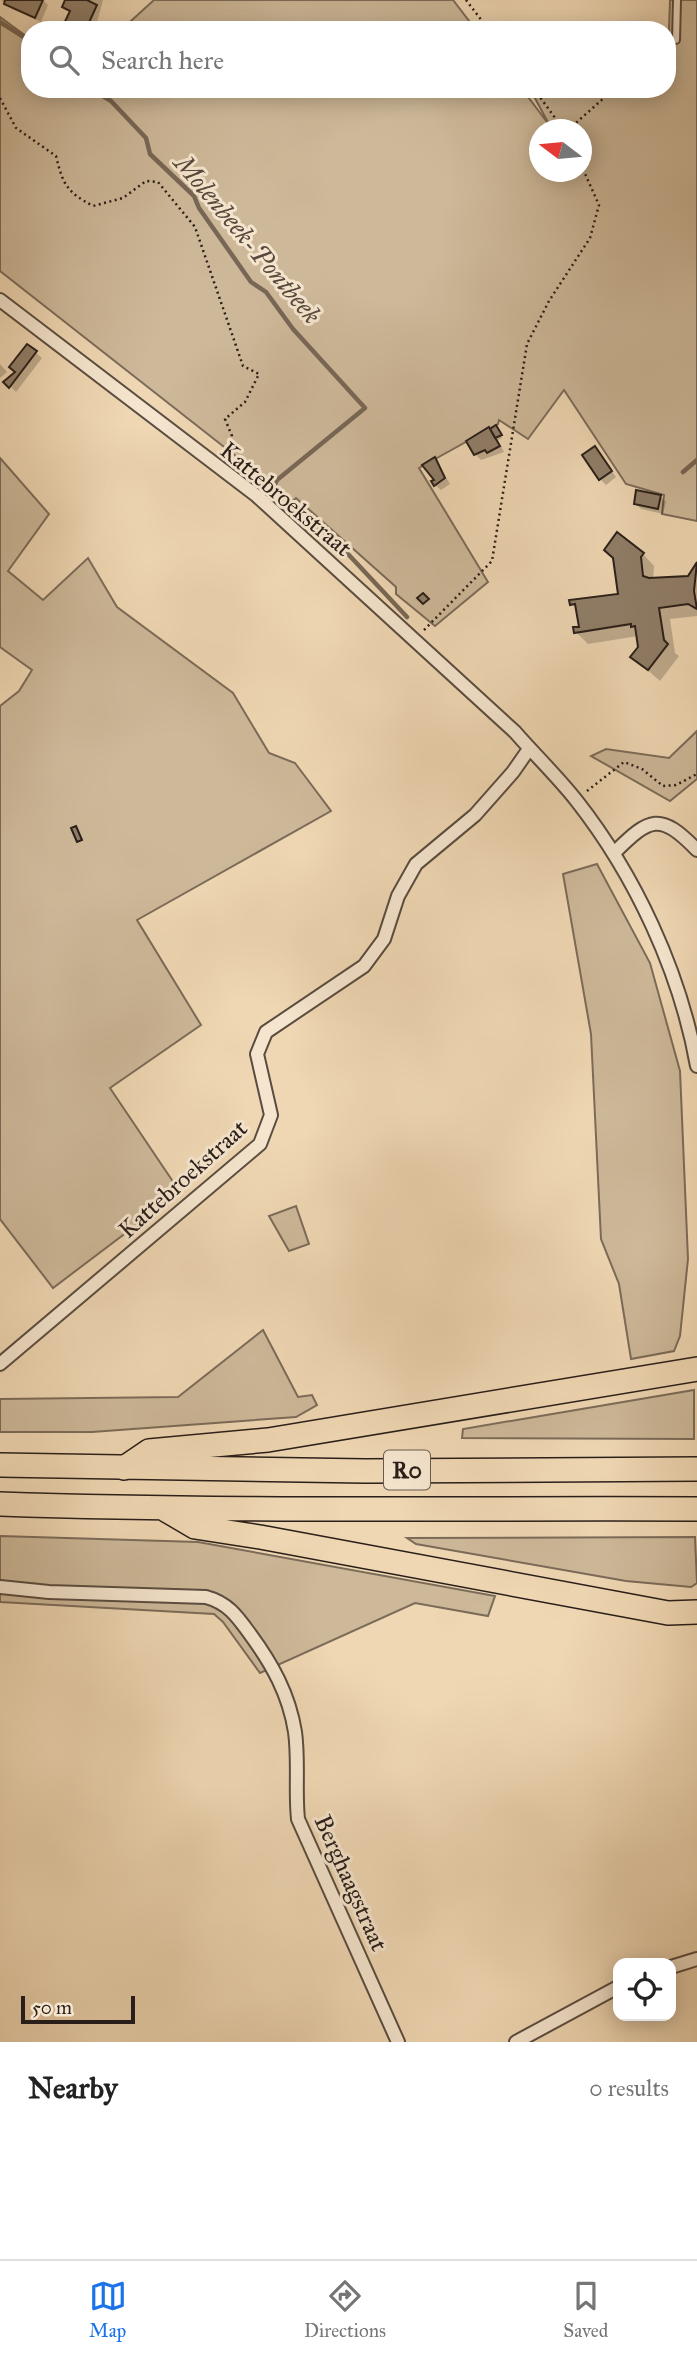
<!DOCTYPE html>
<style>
body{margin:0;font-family:"IM FELL Great Primer",serif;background:#f2f2f2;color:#222}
.controls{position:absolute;right:21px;bottom:21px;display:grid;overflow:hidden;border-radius:14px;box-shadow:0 4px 18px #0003}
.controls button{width:63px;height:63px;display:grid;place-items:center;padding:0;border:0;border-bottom:2px solid #e0e0e0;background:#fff;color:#222;font:35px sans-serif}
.compass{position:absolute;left:529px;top:119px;width:63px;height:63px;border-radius:50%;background:#fff;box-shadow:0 4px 18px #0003;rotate:286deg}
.scale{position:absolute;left:21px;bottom:18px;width:114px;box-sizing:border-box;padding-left:7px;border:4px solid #291e19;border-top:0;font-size:19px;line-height:24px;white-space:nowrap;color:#291e19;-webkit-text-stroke:5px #f5e5ce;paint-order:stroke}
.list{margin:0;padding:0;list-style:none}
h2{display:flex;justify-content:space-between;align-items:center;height:91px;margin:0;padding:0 28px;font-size:30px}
h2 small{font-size:23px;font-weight:400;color:#767676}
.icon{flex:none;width:38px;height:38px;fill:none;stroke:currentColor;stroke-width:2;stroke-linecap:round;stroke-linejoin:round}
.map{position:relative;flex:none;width:697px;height:2042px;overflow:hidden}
.search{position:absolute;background:#fff;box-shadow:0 4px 18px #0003;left:21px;right:21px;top:21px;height:77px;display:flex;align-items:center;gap:18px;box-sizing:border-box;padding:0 24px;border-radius:28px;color:#767676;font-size:26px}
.sheet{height:217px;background:#fff}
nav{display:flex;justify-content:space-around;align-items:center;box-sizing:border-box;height:98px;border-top:2px solid #e0e0e0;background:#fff;font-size:19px;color:#767676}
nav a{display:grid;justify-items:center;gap:4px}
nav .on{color:#1a73e8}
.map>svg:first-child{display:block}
.green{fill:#cdb899;stroke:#7b6b59;stroke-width:2;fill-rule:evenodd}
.shadow{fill:#0003}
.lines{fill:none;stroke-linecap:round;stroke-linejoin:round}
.stream{stroke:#786756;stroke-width:4.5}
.building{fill:#907e69;stroke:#291e19;stroke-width:2}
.lane-casing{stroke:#5a4c40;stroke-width:10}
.street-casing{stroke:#5a4c40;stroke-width:16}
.highway-casing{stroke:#291e19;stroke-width:26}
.path{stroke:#291e19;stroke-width:2.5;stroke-dasharray:2 3.5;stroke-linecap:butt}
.lane{stroke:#f5e5ce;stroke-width:6}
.street{stroke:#f5e5ce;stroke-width:12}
.highway{stroke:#efd7b3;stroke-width:23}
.labels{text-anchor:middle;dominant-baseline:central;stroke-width:6;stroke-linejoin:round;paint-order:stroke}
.shield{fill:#f5e5ce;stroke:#665a4f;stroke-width:2}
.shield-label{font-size:23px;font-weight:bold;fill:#291e19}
.street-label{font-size:24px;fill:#291e19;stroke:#f5e5ce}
.water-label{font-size:26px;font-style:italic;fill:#57493d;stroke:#f5e5ce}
</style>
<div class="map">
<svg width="697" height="2042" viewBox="0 0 697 2042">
<rect width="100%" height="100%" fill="#efd7b3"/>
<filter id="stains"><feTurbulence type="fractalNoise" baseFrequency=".00286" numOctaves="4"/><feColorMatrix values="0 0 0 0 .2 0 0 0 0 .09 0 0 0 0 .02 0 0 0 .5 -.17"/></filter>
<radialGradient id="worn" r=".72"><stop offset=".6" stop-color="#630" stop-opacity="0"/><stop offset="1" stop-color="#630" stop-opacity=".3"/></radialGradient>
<path class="green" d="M154,0h299l23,30h-355z
M670,0h27v521l-35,-7 2,-19 -38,-11 -62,-94 -36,49 -29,-19 -1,4 -79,44 69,114 -53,44 -39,-32v-7l-100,-89 -3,3 -293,-230v-254l30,22v50h492l28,37 -20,-37h137zM540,130h42v42h-42z
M0,458l49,56 -41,57 35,29 45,-42 29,49 116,86 36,60 26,10 36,48 -194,109 64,105 -91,63 70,104 -127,96 -53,-69v-513l19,-15 13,-21 -32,-23z
M697,731v48l-27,22 -79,-45 15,-7 63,9z
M597,864l53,99 30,108 8,188 -8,77 -6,15 -43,8 -12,-75 -18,-45 -10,-205 -28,-160z
M296,1206l13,38 -20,7 -20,-35z
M263,1330l35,67 14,-2 5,10 -21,12 -204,15h-92v-33l178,-2z
M694,1390v49l-232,-1 1,-9z
M0,1536l198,6 297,54 -7,20 -73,-13 -155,70 -37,-51 -9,-8 -214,-12z
M695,1537l2,46 -6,4 -65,-6 -210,-37 -9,-6z"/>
<path class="shadow" d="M1,0h42l5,5 -7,17 -29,-13z
M67,0h36l-8,30h-31l7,-17 -7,-7z
M28,346l14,12 -26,34 -10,-10 11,-10z
M0,364l7,8 -7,6z
M497,430l5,8 -4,2 6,12 -23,8 -6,-6z
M600,454l16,23 -10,8 -6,-6z
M435,459l15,25 -9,6 -6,-5z
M661,497l5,5 -3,12 -22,-5 -6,-6z
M643,554l11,12 -1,15 36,-4 8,-13v52l-27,3 5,34 4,3 -19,25 -27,-24 7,-10 -2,-11 -50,8 -12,-12 5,-4 -3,-18 -6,-6 48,-9 -5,-36z"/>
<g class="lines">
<path class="stream" d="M0,22l30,19
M91,89l20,12 35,37 4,16 44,42 5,12 52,74 15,10 27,37 72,79 -88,72 -4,8 75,66 59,63
M683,472l14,-12"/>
</g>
<path class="building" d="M5,0h38l-8,18 -31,-14z
M65,0h22l10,5 -10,22 2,3h-28l9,-19 -8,-4z
M27,344l10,7 -28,37 -6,-6 12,-10 -6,-5z
M496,425l6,10 -7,3 -5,-9z
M489,427l11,19 -13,7 -2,-3 -11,5 -8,-14z
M595,446l17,25 -13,9 -17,-25z
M435,457l10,21 -11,8 -3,-5 3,-1 -12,-15z
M636,490l25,5 -3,14 -24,-5z
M617,532l27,21 -3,4 2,19 6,2 39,-2 9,-14 -3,29 3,18 -9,-5 -29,4 5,32 4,4 -20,26 -18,-13 8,-10 -3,-21 -4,1v-3l-57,9 -1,-6h6l-4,-23 -5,1 -1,-5 49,-6 -5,-36 -9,-8z
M423,593l6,6 -6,5 -6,-6z
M76,826l6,14 -5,2 -6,-14z"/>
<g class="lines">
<g class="lane-casing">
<path id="lane" d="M676,40l1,-40"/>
</g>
<g class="street-casing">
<path id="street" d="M0,300l257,196 258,236c20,23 42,44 61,68 59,75 104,171 121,266
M614,853c36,-36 46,-41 83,-3
M0,1364l260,-220 11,-29 -14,-61 9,-22 98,-66 20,-27 14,-43 18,-32 59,-49 38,-43 16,-23
M0,1587l49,5 157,5c22,6 31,19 44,37 22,30 39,60 45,98 4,28 0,59 3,87l100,223
M671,1967l26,-8
M516,2042l102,-55"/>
</g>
<g class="highway-casing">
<path id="highway" d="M0,1465l365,6 332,-2
M124,1468l25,-17 119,-11 429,-71
M0,1504c233,8 464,4 697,5
M166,1510l29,17 65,10 408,76 29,-1"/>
</g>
<path class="path" d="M466,0l23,30
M534,89l30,41
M0,98l16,30 40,28c7,29 11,36 37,50l30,-8 23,-17 12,1 37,45 48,139 16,8 -14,28 -20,17 7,17 -3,20
M568,130l46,-41
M424,630l68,-69 35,-217 22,-43 41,-63 9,-33 -17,-38
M587,791l37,-29 18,7 21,17 13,-1 21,-11"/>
<use href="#lane" class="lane"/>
<use href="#street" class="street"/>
<use href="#highway" class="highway"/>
</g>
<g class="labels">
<rect class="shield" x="384" y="1450.5" width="46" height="39" rx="5"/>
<g class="shield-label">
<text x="407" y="1470">R0</text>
</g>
<g class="street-label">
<text transform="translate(286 499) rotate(40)">Kattebroekstraat</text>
<text transform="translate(183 1179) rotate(-42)">Kattebroekstraat</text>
<text transform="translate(351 1883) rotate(66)">Berghaagstraat</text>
</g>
<g class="water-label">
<text transform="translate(248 239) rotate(50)">Molenbeek-Pontbeek</text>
</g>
</g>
<rect width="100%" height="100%" filter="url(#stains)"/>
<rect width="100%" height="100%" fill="url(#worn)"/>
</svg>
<div class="controls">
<button><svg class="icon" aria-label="locate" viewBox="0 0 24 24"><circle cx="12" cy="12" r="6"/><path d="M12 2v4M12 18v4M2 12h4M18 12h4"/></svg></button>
</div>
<svg class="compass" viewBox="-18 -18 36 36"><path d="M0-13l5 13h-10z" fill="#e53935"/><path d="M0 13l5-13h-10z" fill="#767676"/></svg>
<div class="scale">50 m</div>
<div class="search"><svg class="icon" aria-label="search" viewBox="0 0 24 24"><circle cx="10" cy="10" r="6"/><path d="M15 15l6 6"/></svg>Search here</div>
</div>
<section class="sheet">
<h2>Nearby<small>0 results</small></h2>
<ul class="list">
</ul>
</section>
<nav>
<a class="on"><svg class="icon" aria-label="map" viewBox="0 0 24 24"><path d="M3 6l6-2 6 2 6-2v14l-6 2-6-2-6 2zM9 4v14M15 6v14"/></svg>Map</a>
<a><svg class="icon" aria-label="directions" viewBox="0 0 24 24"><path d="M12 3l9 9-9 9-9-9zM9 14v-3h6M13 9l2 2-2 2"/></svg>Directions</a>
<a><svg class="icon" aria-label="saved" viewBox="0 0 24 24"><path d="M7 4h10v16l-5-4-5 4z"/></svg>Saved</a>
</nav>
